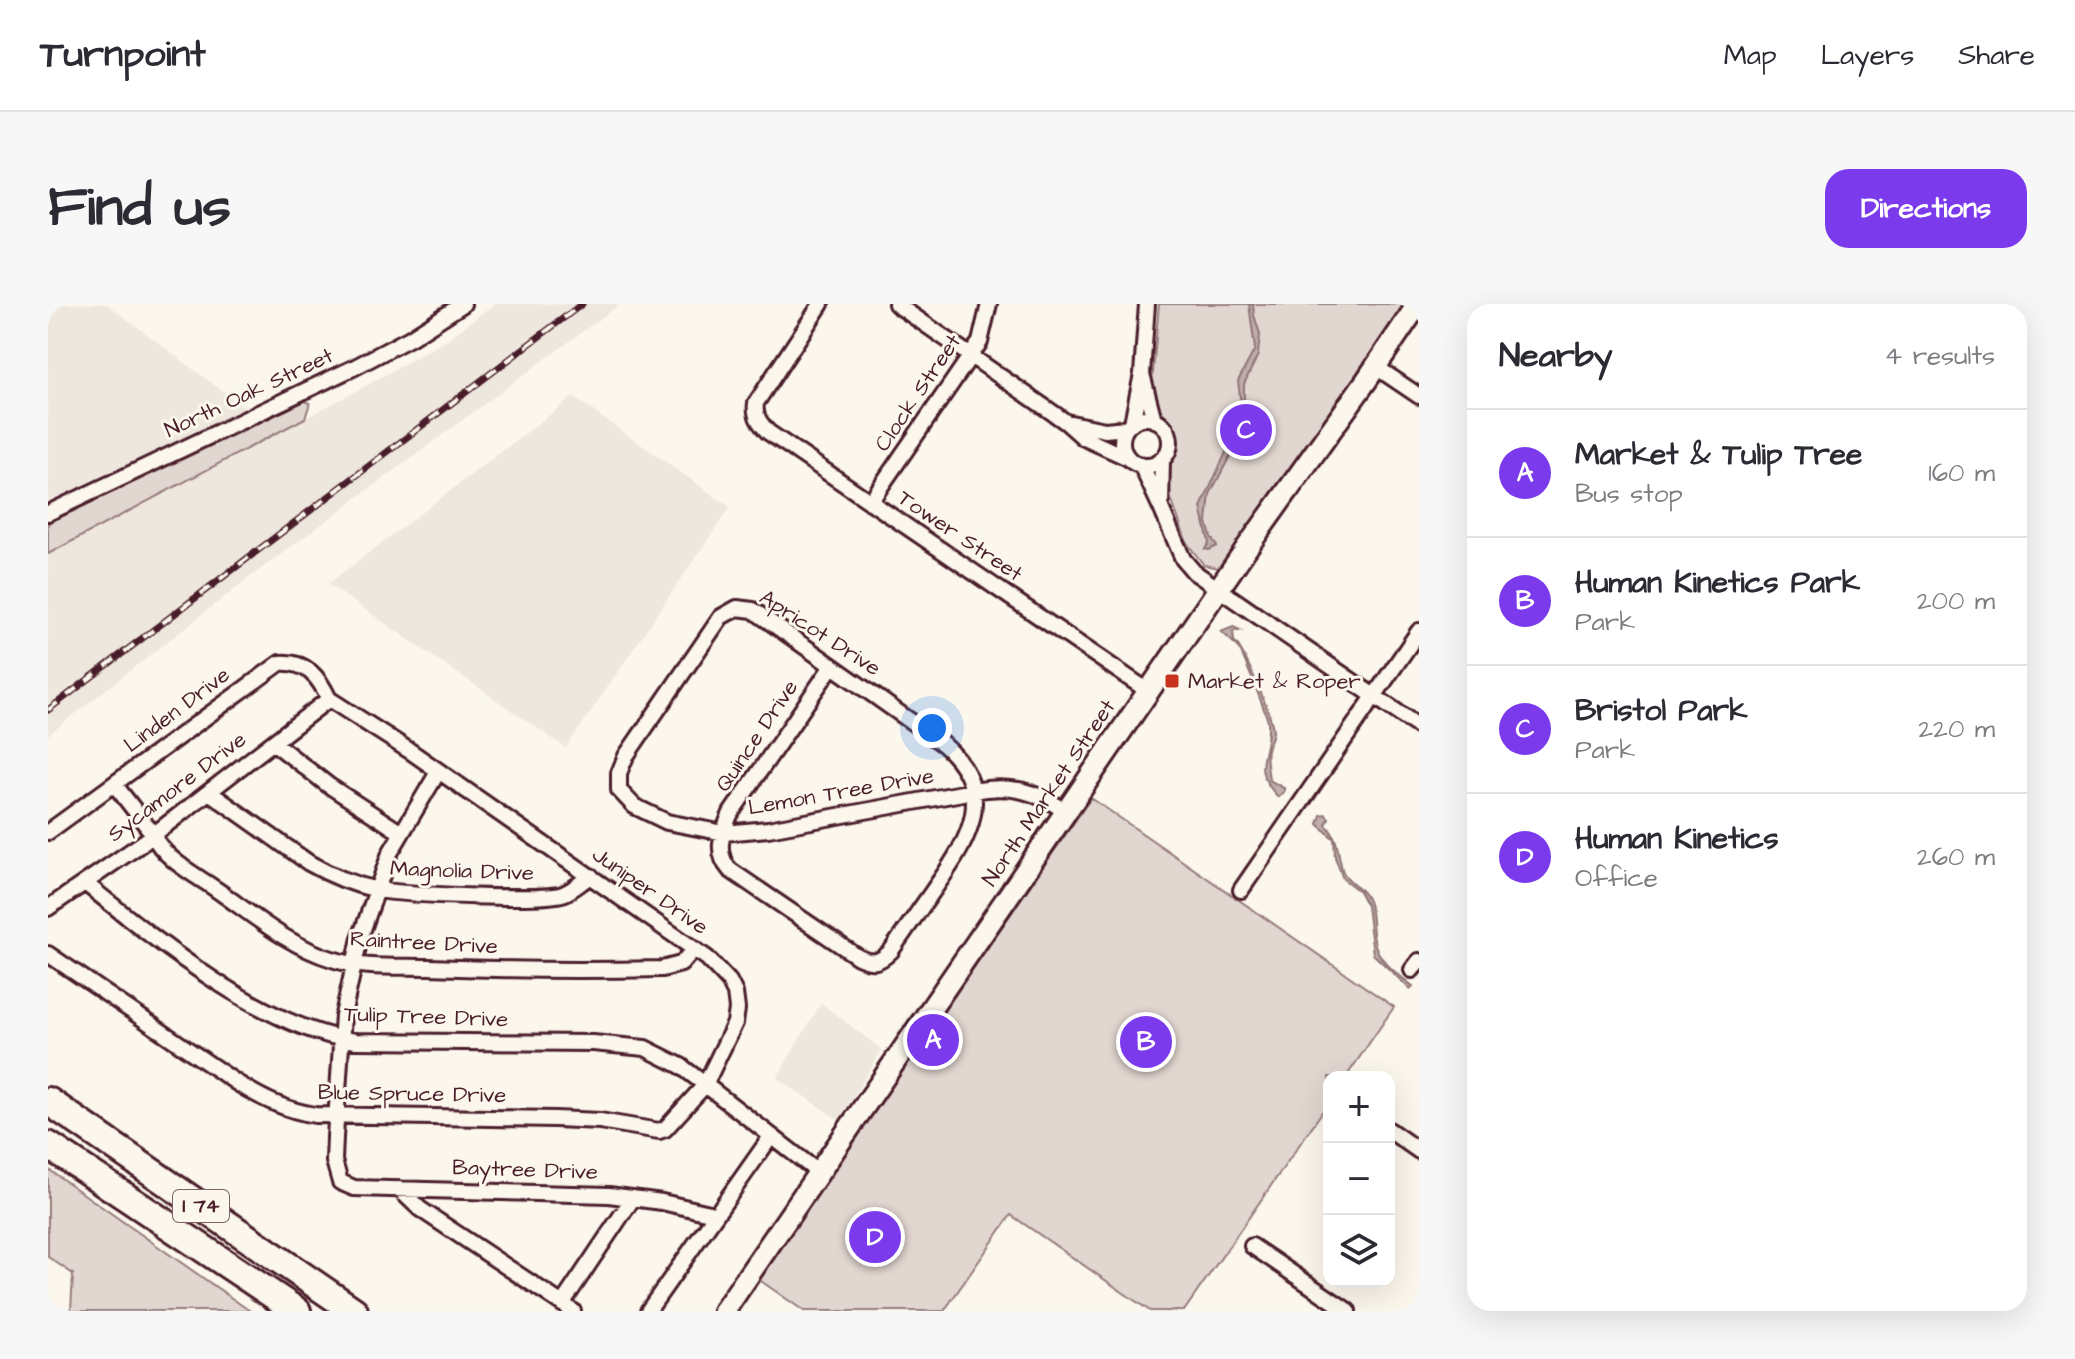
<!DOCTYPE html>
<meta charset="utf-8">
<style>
body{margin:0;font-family:"Architects Daughter",sans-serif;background:#f7f7f7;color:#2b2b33}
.controls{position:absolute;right:24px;bottom:24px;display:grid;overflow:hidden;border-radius:16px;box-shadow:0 8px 32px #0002}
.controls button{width:72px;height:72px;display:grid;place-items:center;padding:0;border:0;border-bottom:2px solid #e1e1e2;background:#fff;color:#2b2b33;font:40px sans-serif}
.you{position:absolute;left:884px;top:424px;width:28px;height:28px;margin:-20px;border:6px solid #fff;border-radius:50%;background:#1a73e8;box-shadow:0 0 0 12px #1a73e833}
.badge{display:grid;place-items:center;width:52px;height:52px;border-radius:50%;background:#7c3aed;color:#fff;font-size:26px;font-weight:700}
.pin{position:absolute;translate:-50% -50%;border:4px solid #fff;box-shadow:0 2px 8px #0006}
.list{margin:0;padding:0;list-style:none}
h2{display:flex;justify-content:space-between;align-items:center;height:104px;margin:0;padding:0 32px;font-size:34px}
h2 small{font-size:26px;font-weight:400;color:#7c7c81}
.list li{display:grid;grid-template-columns:52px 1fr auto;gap:24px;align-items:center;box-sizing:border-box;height:128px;padding:0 32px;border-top:2px solid #e1e1e2}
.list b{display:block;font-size:30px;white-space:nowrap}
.list p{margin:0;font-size:26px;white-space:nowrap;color:#7c7c81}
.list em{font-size:26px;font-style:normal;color:#7c7c81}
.icon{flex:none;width:44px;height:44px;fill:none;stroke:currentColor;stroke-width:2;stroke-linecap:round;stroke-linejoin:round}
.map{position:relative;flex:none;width:1371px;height:1007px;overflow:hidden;border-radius:24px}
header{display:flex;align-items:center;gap:48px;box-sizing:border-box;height:112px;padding:0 40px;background:#fff;border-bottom:2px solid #e1e1e2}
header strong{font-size:38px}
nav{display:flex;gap:44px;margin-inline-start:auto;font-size:28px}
.intro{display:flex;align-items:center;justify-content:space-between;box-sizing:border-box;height:192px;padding:0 48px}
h1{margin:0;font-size:56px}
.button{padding:20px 36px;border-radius:24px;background:#7c3aed;color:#fff;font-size:28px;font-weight:700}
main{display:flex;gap:48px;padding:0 48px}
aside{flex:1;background:#fff;border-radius:24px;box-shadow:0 8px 32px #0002}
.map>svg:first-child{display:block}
.built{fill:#eee7de}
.green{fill:#e2d7d0;stroke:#967b7e;stroke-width:2}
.water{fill:#bfadaa;stroke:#907477;stroke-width:2}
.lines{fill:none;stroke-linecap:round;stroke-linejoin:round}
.minor-casing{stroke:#4a1f2b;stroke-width:20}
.secondary-casing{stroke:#4a1f2b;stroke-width:26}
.motorway-casing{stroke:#4a1f2b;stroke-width:32}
.minor{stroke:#fbf7ec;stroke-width:14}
.secondary{stroke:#fbf7ec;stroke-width:20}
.motorway{stroke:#fbf7ec;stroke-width:26}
.rail-casing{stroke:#4a1f2b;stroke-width:7}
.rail{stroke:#fbf7ec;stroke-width:4;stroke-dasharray:12;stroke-linecap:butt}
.poi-dot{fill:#c8321e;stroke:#fbf7ec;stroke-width:3}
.labels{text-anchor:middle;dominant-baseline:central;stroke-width:6;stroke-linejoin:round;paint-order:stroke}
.shield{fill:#fbf7ec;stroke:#7f6065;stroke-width:2}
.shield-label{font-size:20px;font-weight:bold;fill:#4a1f2b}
.street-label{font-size:22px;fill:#4a1f2b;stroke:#fbf7ec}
.poi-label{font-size:22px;fill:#4a1f2b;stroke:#fbf7ec;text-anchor:start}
</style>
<header>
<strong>Turnpoint</strong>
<nav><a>Map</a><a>Layers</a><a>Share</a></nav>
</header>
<div class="intro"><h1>Find us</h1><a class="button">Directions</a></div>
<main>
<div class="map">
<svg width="1371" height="1007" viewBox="0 0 1371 1007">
<rect width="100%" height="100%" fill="#fbf7ec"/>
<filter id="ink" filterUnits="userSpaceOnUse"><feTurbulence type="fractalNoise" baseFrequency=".0125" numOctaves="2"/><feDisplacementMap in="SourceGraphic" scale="16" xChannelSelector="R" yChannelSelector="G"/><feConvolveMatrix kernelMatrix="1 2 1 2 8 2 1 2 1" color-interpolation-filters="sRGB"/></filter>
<g filter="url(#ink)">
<path class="built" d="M0,0h59l139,105 -198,92z
M446,0h126l-370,273 -202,158v-181l316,-167 84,-48z
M525,93l157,110 -164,241 -238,-164z
M773,699l61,47 -43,70 -62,-42z"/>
<path class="green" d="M1111,0h246l-177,256 -9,8 -15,-3 -17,-22 -22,-61 11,-45 -5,-14 -15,-19 -4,-21z
M257,97l5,2 -5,15 -257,136v-31z
M1043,494l303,209 -48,70h-17v25l-145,209h-34l-139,-96 -67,96h-140l-46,-32z
M0,865l202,142h-179l2,-37 -25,-17z"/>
<path class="water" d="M1201,0h4l1,11 6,19 -2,21 -14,29v28l-14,44 -20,38 -3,28 4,15 6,9 -8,4 -4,-1 4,-6 -8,-36 38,-83 2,-20 -3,-23 17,-32z
M1185,323l7,3 -7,1 1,10c9,6 39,77 39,90 0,6 -4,12 -6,18 -2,10 1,20 2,31l15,8v4l-6,5c-30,-32 -8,-39 -10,-74 0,-6 -26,-70 -29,-74 -6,-7 -11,-12 -18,-17z
M1277,510l4,4 -3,7c14,14 11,30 17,47 5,10 16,14 22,23 11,17 4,38 12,55 6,14 24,27 36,36l-3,3 -37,-35 -6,-48 -8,-15 -16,-12 -8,-22 -1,-18 -16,-15 3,-9z"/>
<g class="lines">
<g class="minor-casing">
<path id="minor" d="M773,0l-65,99c-2,13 4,20 12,29l380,259
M848,0l170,118
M1328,63l43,29
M1094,70l5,-70
M1074 138a24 24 0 1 1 48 0a24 24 0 1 1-48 0Z
M1084,119l10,-49 12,46
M1078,124l-21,2 -39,-8 18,16 44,20
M1093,161l20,43 1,-49
M822,198l110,-160 9,-38
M1113,204l22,51 11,13 225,155
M0,209l307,-146 55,-29 53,-34
M784,362l-101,147c-9,20 -17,39 -1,57l128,87c15,7 21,6 33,-6 15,-22 31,-44 46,-66 34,-48 60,-94 6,-141l-190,-134 -16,-2 -16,9 -95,139 -7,17v17l15,16 33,16 57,11 44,-4 205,-38c36,-7 63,-1 93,21
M226,439l54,42 72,47
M390,468l-48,81 -30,85 -17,77 -8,122 -1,24 6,21 14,6 255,7 53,7 52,12
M67,481l38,49c10,25 43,41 64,56 36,25 72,56 115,69 30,10 65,7 97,8 78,3 155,4 233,2l19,-5 13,-15
M161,488l100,71c21,12 45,22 69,27 24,4 171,12 187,3 9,-4 17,-12 26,-17
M0,528l232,-169c26,-2 39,14 49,36
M37,579c73,59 177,145 271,158l237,2 52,5 36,18 137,106
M1193,586l178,-259
M0,604l96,-66 185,-143
M0,650l189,129c26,16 48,27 78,32l240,4 45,2 59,10 6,-2 40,-44 30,-62 2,-14 -2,-16 -6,-12 -22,-23 -297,-207 -81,-52
M1364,666l7,-9
M1341,826l30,21
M351,885l21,20 153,102
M1204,942l96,65
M514,1000l71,-106
M600,1007l122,-173"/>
</g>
<g class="secondary-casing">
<path id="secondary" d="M676,1007l524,-765 118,-165 52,-77"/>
</g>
<g class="motorway-casing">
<path id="motorway" d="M0,797l306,210
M0,841l249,166"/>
</g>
<use href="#minor" class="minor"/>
<use href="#secondary" class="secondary"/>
<use href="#motorway" class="motorway"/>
<g class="rail-casing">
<path id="rail" d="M0,406l534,-406"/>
</g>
<use href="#rail" class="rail"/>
</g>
</g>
<rect class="poi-dot" x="1116" y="369" width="16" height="16" rx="4"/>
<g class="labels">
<rect class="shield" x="125" y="886" width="56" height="32" rx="6"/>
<g class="shield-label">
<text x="153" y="902">I 74</text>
</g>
<g class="street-label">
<text transform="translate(201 89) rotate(-25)">North Oak Street</text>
<text transform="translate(870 89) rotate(-56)">Clock Street</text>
<text transform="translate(912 232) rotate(34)">Tower Street</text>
<text transform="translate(772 329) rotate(33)">Apricot Drive</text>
<text transform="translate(129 406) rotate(-37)">Linden Drive</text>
<text transform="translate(709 432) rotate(-56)">Quince Drive</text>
<text transform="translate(129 483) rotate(-37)">Sycamore Drive</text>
<text transform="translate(793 488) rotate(-10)">Lemon Tree Drive</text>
<text transform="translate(1001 489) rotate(-56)">North Market Street</text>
<text transform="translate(414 567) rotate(2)">Magnolia Drive</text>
<text transform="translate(602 587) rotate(35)">Juniper Drive</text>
<text transform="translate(376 639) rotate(3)">Raintree Drive</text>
<text transform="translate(378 713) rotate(2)">Tulip Tree Drive</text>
<text transform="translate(364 790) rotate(1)">Blue Spruce Drive</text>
<text transform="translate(477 866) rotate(2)">Baytree Drive</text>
</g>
<g class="poi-label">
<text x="1140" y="377">Market &amp; Roper</text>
</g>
</g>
</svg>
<div class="controls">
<button>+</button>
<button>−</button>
<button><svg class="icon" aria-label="layers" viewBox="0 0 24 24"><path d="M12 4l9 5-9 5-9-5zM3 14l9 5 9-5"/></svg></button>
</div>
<div class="you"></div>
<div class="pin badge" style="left:885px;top:736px">A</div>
<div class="pin badge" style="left:1098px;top:738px">B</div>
<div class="pin badge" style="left:1198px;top:126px">C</div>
<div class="pin badge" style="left:827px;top:933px">D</div>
</div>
<aside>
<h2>Nearby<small>4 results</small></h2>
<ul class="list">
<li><span class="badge">A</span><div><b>Market &amp; Tulip Tree</b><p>Bus stop</p></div><em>160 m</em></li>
<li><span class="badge">B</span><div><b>Human Kinetics Park</b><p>Park</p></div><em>200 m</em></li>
<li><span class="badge">C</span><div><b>Bristol Park</b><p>Park</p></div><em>220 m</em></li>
<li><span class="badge">D</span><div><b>Human Kinetics</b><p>Office</p></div><em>260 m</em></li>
</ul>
</aside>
</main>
